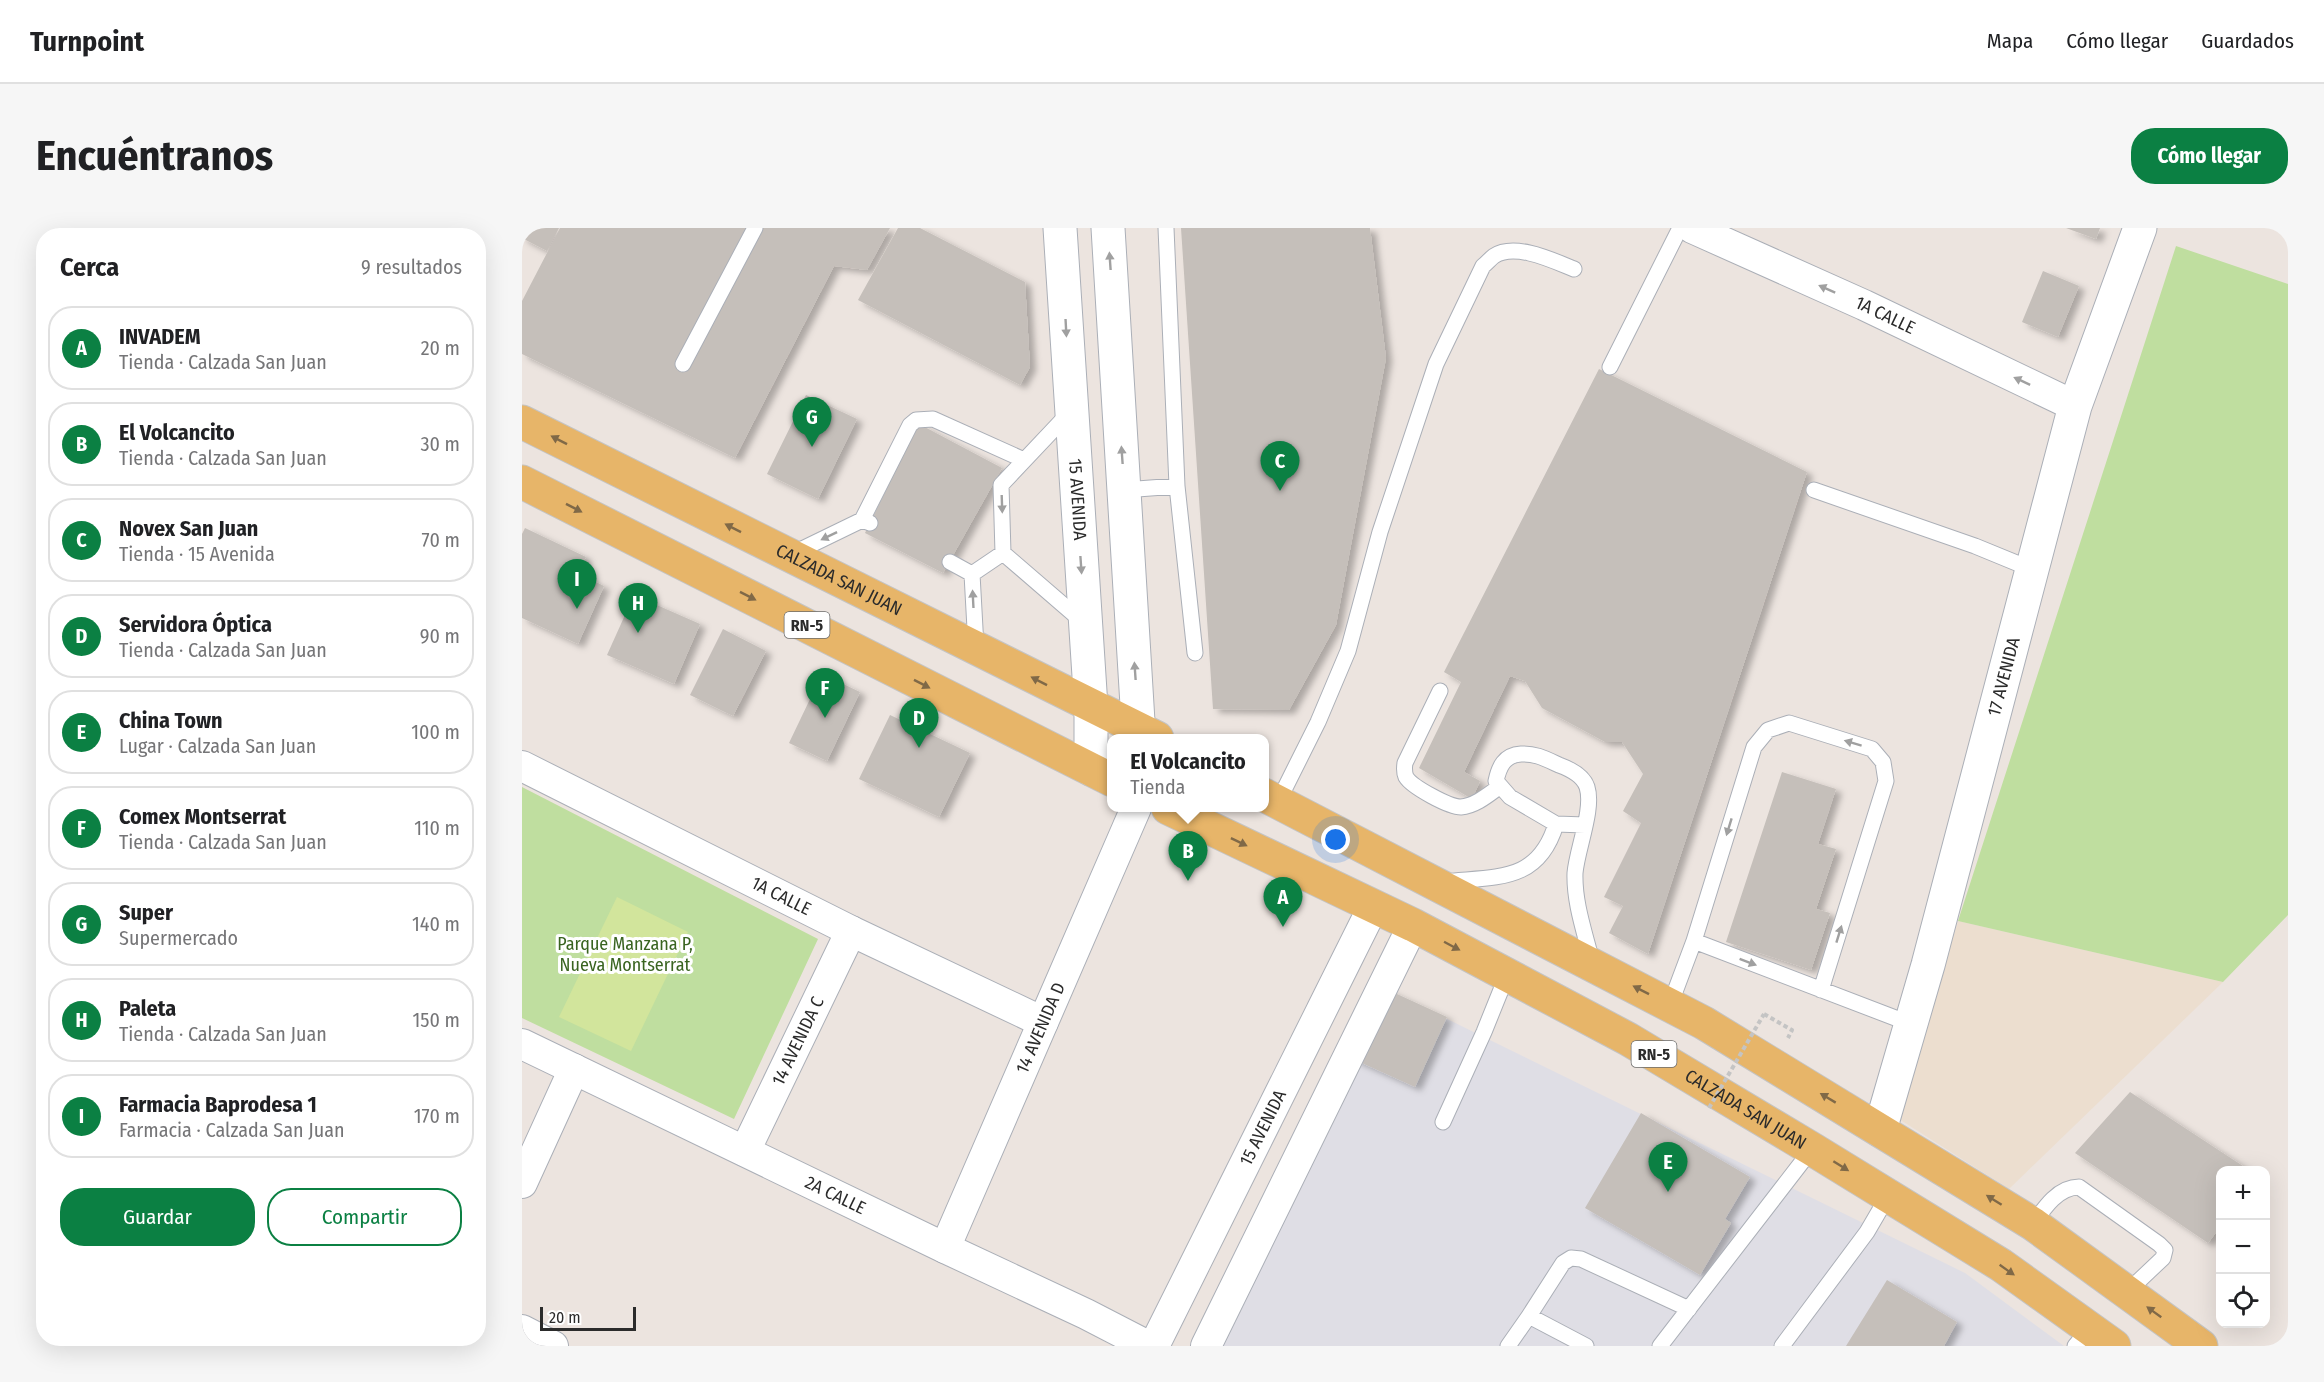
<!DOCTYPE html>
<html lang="es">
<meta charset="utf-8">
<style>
body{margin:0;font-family:"Fira Sans Condensed",sans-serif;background:#f6f6f6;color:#202124}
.controls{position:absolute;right:18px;bottom:18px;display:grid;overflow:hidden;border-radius:12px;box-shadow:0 6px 24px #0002}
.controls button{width:54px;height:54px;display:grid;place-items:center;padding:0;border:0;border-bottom:2px solid #e0e0e0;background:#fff;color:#202124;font:30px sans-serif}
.scale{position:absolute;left:18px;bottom:15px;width:96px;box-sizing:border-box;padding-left:6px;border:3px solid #2b2b2b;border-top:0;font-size:16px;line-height:21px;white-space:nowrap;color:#2b2b2b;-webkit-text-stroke:4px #fff;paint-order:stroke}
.you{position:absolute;left:814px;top:612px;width:21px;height:21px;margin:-15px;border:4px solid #fff;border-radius:50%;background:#1a73e8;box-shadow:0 0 0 9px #1a73e833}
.badge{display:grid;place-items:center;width:39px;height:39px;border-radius:50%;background:#0b8043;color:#fff;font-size:20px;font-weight:700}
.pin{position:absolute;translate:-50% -50px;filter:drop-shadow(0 2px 3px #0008)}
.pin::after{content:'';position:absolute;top:32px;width:21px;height:18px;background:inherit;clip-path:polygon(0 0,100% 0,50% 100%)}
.popup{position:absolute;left:585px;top:506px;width:162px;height:78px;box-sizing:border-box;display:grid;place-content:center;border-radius:12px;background:#fff;filter:drop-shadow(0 2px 4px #0005);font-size:20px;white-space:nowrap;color:#757577}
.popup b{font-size:22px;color:#202124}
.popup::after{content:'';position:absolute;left:50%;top:100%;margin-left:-12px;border:12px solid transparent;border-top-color:#fff}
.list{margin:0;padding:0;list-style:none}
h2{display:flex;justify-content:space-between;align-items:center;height:78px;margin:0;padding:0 24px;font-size:26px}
h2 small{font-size:20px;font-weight:400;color:#757577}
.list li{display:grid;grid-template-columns:39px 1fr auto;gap:18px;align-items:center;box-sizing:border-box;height:84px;margin:0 12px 12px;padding:0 12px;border:2px solid #e0e0e0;border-radius:24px}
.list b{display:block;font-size:22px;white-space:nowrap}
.list p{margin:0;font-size:20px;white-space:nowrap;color:#757577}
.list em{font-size:20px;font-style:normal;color:#757577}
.actions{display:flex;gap:12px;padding:18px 24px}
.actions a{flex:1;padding:14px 0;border:2px solid #0b8043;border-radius:24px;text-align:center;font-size:21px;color:#0b8043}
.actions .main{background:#0b8043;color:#fff}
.icon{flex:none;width:33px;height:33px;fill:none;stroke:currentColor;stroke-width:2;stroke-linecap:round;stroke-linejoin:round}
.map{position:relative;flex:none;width:1766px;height:1118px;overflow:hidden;border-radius:24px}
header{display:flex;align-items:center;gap:36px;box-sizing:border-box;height:84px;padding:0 30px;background:#fff;border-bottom:2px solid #e0e0e0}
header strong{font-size:28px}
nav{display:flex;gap:33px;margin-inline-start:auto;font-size:21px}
.intro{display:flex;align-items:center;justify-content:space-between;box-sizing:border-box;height:144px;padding:0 36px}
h1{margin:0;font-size:42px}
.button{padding:15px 27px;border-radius:24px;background:#0b8043;color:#fff;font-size:21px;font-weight:700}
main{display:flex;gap:36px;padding:0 36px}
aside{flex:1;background:#fff;border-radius:24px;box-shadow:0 6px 24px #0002}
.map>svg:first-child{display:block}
.industrial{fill:#dfdee5}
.education{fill:#ecdecf}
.green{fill:#bfde9f}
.pitch{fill:#d2e59c}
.building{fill:#c5bfba;filter:url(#shadow)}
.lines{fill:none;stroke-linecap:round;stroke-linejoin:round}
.service-casing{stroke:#abafb7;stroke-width:17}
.minor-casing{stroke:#abafb7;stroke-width:32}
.tertiary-casing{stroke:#abafb7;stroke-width:35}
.secondary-casing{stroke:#abafb7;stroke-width:35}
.primary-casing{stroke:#c4c4c4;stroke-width:35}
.path{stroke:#c4c4c4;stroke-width:4;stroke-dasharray:4.5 3;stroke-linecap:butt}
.service{stroke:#fff;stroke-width:15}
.minor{stroke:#fff;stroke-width:30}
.tertiary{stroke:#fff;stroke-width:33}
.secondary{stroke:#fff;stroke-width:33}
.primary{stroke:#e7b569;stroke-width:33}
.path-bridge{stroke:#c4c4c4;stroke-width:4;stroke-dasharray:4.5 3;stroke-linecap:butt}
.oneway{fill:#a0a0a0}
.oneway2{fill:#806947}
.labels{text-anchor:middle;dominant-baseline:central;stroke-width:6;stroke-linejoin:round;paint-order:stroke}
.shield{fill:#fff;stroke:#6b6b6b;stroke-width:1.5}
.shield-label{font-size:16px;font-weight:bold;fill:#2b2b2b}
.street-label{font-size:18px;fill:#2b2b2b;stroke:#fff}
.park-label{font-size:18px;fill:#396420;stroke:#fff}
</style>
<header>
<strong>Turnpoint</strong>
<nav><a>Mapa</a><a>Cómo llegar</a><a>Guardados</a></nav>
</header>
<div class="intro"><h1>Encuéntranos</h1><a class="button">Cómo llegar</a></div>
<main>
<aside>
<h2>Cerca<small>9 resultados</small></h2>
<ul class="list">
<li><span class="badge">A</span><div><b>INVADEM</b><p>Tienda · Calzada San Juan</p></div><em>20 m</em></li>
<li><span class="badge">B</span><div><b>El Volcancito</b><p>Tienda · Calzada San Juan</p></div><em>30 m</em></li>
<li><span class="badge">C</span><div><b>Novex San Juan</b><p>Tienda · 15 Avenida</p></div><em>70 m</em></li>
<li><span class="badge">D</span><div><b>Servidora Óptica</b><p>Tienda · Calzada San Juan</p></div><em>90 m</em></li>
<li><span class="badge">E</span><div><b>China Town</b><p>Lugar · Calzada San Juan</p></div><em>100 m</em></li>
<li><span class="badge">F</span><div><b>Comex Montserrat</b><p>Tienda · Calzada San Juan</p></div><em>110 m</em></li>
<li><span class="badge">G</span><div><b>Super</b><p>Supermercado</p></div><em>140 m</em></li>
<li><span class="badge">H</span><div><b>Paleta</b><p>Tienda · Calzada San Juan</p></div><em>150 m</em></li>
<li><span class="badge">I</span><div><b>Farmacia Baprodesa 1</b><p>Farmacia · Calzada San Juan</p></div><em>170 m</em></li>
</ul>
<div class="actions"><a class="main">Guardar</a><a>Compartir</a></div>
</aside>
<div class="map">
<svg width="1766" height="1118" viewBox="0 0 1766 1118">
<defs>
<filter id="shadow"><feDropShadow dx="6" dy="4" stdDeviation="3" flood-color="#0004"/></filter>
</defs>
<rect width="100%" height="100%" fill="#ece4df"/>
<path class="industrial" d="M864,761l579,284 99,73h-846z"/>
<path class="education" d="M1436,693l265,61 -214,207 -110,-70z"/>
<path class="green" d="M1654,18l112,38v631l-65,67 -265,-61z
M0,559l296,152 -84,180 -212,-101z"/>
<path class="pitch" d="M95,669l71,35 -57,119 -72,-34z"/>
<path class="building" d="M0,0h37l-12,23 -25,-13z
M38,0h330l-23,42 -33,-4 -99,192 -213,-104v-53z
M376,0h22l105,54 5,85 -10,18 -162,-85z
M659,0h189l16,130 -50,267 -47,85 -76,-1z
M1544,0h34l-4,11z
M1521,43l36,15 -21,51 -36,-15z
M1077,141l208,103 -159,482 -39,-21 14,-27 -19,-9 37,-74 -18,-12 20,-37 -21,-32h-17l-63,-34 -17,-27 -15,-5 -46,96 16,9 -8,18 -53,-31 42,-86 -17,-10z
M284,167l51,24 -39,80 -51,-25z
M397,196l83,44 -59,105 -78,-40z
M3,300l61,29 -9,16 27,13 -26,58 -56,-26v-84z
M112,367l66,29 -26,60 -67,-29z
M201,401l43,22 -33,65 -43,-21z
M300,446l38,18 -33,69 -38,-18z
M368,487l80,38 -31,64 -80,-38z
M1260,544l54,17 -18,55 18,5 -20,60 14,4 -19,57 -85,-28z
M864,761l61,28 -32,70 -62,-28z
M1608,864l119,78h-29v57l-12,16 -133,-90z
M1119,885l109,64 -25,42 6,4 -31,52 -115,-67z
M1365,1052l70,42 -13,24h-98z"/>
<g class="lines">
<g class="service-casing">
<path id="service" d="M644,0l11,258 18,167
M161,136l72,-136
M1088,139l70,-139
M547,185l-68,72 2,68 80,69
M602,262l53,-4
M1292,262l161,56 56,23
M340,292l48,-95 6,-5 17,-1 91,41
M270,326l70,-34 8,3
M428,334l22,12 4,73
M450,346l31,-21
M918,463l-35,72c-1,6 -1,9 1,14 6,10 43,30 55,30 14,-1 27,-12 38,-20
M756,574l40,-80 30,-71 32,-119 56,-168 47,-98c4,-3 7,-7 11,-10 21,-14 60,5 80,13
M1063,597l-29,-1 -46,-27 -14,-16c3,-14 8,-26 25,-27 14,-1 25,5 38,11 11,4 24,10 28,22 7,22 -10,62 -12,86 -1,30 10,60 17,89
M920,654c53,-6 96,2 114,-58
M1172,713l217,83
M1148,777l24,-64 60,-194 14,-17 21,-7 83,26 11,13 3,19 -65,209
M921,894l41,-90 23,-57
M1511,996c11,-16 25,-37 46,-37l80,57 6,6 -2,8 -36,34
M986,1118l21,-30
M1064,1118l-57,-30 34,-53 8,-5 10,1 108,50
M1138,1118l152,-197
M1260,1118l85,-114 21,-36
M1553,1118l14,-17"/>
</g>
<g class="minor-casing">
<g id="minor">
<path id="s1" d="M1170,0l172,77 211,101"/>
<path id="s2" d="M0,538l329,165 192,91"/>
<path id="s3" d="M0,816l423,204 141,66 62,32"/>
<path id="s4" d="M223,923l106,-220"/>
<path d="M0,955l52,-114"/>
<path id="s5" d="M423,1020l191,-440"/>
<path d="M0,1102l31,16"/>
<path id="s6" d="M632,1118l219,-439"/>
<path d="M684,1118l207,-421"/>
</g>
</g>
<g class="tertiary-casing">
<g id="tertiary">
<path id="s7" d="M1358,902l48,-165 147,-559 65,-178"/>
</g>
</g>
<g class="secondary-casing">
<g id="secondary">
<path id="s8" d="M538,0l31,479v62"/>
<path d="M586,0l31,510"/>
</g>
</g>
<g class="primary-casing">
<g id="primary">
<path id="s9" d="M0,194l635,316"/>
<path d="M0,254l590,298"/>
<path d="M742,567l440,228 329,201 168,122"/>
<path id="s10" d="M646,580l245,117 215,114 184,110 189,116 113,81"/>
</g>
</g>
<path class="path" d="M1242,786l28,16 -4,8"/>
<use href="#service" class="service"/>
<use href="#minor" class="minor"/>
<use href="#tertiary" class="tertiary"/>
<use href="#secondary" class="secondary"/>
<use href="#primary" class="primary"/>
<path class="path-bridge" d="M1187,880l55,-94"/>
</g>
<defs><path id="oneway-solid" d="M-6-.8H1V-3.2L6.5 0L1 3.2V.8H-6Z" transform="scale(1.5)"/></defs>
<g class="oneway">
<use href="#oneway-solid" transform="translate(588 33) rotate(-94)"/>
<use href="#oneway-solid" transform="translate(1305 61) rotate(-156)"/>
<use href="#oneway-solid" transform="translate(544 100) rotate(87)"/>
<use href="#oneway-solid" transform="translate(1500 153) rotate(-155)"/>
<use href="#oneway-solid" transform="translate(600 227) rotate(-94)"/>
<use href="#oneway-solid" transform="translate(480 276) rotate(88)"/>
<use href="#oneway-solid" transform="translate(307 308) rotate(154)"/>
<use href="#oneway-solid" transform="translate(559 337) rotate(86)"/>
<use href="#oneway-solid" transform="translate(451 371) rotate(-93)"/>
<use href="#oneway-solid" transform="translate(613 443) rotate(-94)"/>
<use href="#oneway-solid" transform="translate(1331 515) rotate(-163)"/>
<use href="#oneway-solid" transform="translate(1207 599) rotate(107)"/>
<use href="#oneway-solid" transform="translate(1317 706) rotate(-73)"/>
<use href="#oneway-solid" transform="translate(1226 734) rotate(21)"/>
</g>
<g class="oneway2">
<use href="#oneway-solid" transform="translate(37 212) rotate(-153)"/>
<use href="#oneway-solid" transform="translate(52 280) rotate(27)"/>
<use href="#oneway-solid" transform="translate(211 300) rotate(-153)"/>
<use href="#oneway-solid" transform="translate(226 368) rotate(27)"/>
<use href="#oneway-solid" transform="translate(517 453) rotate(-153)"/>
<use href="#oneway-solid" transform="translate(400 456) rotate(27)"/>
<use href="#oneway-solid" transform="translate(717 614) rotate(26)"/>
<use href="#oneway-solid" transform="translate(930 718) rotate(28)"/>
<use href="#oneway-solid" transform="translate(1119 762) rotate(-153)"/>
<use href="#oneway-solid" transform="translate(1306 870) rotate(-149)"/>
<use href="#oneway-solid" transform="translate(1319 938) rotate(32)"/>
<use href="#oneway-solid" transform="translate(1472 972) rotate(-148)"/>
<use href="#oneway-solid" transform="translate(1485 1042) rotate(35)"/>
<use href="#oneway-solid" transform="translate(1632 1084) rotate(-144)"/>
</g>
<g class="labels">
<g class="shield">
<rect x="262.5" y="384" width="45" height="26" rx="4.5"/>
<rect x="1109.5" y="813" width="45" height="26" rx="4.5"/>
</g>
<g class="shield-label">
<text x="285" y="397">RN-5</text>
<text x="1132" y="826">RN-5</text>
</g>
<g class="street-label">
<text stroke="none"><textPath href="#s1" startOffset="212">1A CALLE</textPath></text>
<text stroke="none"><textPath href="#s8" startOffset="272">15 AVENIDA</textPath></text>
<text stroke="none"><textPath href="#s9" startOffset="354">CALZADA SAN JUAN</textPath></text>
<text stroke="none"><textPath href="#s7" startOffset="470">17 AVENIDA</textPath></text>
<text stroke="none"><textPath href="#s2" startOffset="290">1A CALLE</textPath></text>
<text stroke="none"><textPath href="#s5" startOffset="240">14 AVENIDA D</textPath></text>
<text stroke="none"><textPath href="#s4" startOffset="122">14 AVENIDA C</textPath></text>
<text stroke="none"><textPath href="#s10" startOffset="652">CALZADA SAN JUAN</textPath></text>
<text stroke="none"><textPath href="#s6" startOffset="244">15 AVENIDA</textPath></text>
<text stroke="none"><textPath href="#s3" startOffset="348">2A CALLE</textPath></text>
</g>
<g class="park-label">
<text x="103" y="716">Parque Manzana P,<tspan x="103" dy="21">Nueva Montserrat</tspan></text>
</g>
</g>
</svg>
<div class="controls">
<button>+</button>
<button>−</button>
<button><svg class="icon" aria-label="locate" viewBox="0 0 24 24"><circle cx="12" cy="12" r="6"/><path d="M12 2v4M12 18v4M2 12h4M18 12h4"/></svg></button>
</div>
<div class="scale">20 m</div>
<div class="you"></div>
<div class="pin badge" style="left:761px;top:699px">A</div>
<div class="pin badge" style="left:666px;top:653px">B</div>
<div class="popup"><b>El Volcancito</b>Tienda</div>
<div class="pin badge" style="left:758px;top:263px">C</div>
<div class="pin badge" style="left:397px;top:520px">D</div>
<div class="pin badge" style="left:1146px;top:964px">E</div>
<div class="pin badge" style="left:303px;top:490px">F</div>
<div class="pin badge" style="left:290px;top:219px">G</div>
<div class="pin badge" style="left:116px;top:405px">H</div>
<div class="pin badge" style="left:55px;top:381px">I</div>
</div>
</main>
